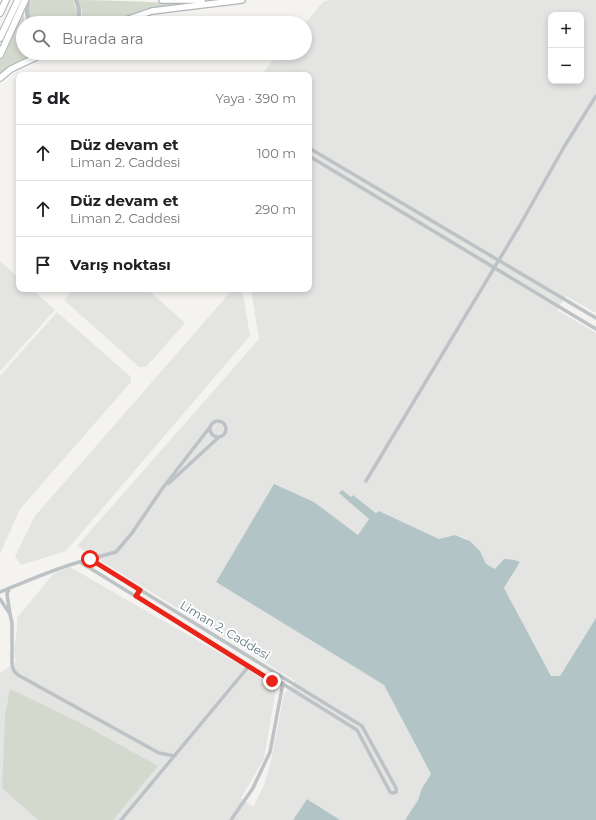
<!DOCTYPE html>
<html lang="tr">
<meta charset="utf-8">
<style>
body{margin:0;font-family:Montserrat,sans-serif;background:#f6f6f6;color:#202124}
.controls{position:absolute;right:12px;top:12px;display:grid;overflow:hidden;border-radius:8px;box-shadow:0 2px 6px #0003}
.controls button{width:36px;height:36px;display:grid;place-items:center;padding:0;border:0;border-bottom:1px solid #e0e0e0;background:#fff;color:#202124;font:20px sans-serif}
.stop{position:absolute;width:12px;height:12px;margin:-9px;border:3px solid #ea2419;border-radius:50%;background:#fff}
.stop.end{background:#ea2419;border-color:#fff;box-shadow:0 1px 4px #0008}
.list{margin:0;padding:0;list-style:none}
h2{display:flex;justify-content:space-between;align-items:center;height:52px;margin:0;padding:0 16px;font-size:17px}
h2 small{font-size:13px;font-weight:400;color:#757577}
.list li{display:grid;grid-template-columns:26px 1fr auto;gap:12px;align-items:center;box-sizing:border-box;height:56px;padding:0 16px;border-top:1px solid #e0e0e0}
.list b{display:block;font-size:15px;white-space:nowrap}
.list p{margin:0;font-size:13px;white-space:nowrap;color:#757577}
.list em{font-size:13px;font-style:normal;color:#757577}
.icon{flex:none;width:22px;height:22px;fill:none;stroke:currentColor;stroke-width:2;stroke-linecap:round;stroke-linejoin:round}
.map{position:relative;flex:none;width:596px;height:820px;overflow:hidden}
.search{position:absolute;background:#fff;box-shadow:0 2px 6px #0003;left:16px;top:16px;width:296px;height:44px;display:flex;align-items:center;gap:10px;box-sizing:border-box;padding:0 14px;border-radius:22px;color:#757577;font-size:15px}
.panel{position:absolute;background:#fff;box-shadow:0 2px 6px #0003;left:16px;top:72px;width:296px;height:220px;border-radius:8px}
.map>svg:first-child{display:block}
.built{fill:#e4e5e3;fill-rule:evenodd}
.green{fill:#d4d9ce}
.water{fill:#b2c4c5}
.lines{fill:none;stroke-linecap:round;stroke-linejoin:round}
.primary-casing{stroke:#afb6b9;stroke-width:8}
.trunk-casing{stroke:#afb5b7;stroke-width:8}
.minor{stroke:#bcc2c5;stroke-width:3.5}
.tertiary{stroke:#bcc2c5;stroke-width:4.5}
.primary{stroke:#fff;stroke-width:5.5}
.trunk{stroke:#fff;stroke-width:6}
.route{stroke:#ea2419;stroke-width:5}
.labels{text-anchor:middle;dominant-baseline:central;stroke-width:4;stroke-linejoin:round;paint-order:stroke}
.street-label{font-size:12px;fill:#617982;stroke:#fff}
</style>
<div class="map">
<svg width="596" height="820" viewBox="0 0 596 820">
<rect width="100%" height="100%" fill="#f4f3ef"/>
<path class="built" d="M332,0h264v313l-30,-17 -9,14 39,23v285l-36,58h-9l-47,-88 16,-26 -25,7 -9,-5 -6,-13 -10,-10 -7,-4 -8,-2 -16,4 -60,-28 -2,2 -24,-18 -2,2 -11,-4 29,26 -11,16 -44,-33 -98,80 168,103 47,89 -9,14 -4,12 -13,20h-65l-33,-21 -14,21h-293v-147l16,-11 -2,-12 3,-21v-11l36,-44 17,-7 177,102 29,20 -12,69 -23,40 12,9 11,-22 7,-24 13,-67 11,-13 -218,-135 182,-207 -8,-50h58v-214h-48l18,-22h26v-30l19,-22zM551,15h30v66h-30z
M0,261l19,17v11h13l23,21 -55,61z
M73,289h74l38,34 -39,44h-7l-75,-67z
M233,289h9l8,47 -184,215 -45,14 -6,-9 20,-40z
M57,312l74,65v5l-111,127 -20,45v-178z"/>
<path class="green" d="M31,0h42l4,13 -3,10h-42l-3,-11z
M79,0c37,0 73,3 109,3l-43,6 -37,14h-28l2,-11z
M23,10l2,13h-2v30h13l-21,10 -15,10v-12z
M10,689l67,32 81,45 -45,54h-75l-36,-32 3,-72z"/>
<path class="water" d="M274,484l40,18 44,33 11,-16 -30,-26 3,-3 9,7 2,-2 23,18 3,-2 60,28 16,-4 15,6 10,10 6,13 9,5 9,-10 11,1 5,2 -16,26 47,88h9l36,-58v202h-191l13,-20 4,-12 9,-14 -47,-89 -168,-103z
M307,799l33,21h-47z"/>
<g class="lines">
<g class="primary-casing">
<path id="primary" d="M162,0h40
M117,23l35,-12 90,-11
M0,78l11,-9 34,-16"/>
</g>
<g class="trunk-casing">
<path id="trunk" d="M0,13l6,-13
M0,38l18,-38
M0,55l25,-55"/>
</g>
<path class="minor" d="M309,148l287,170
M309,156l287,173
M210 429a8 8 0 1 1 16 0a8 8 0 1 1-16 0Z
M366,481l154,-256 44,-78 32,-51
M169,483l50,-46
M90,559l26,-7 16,-19 30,-44 48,-62
M0,592c30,-12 58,-25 90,-33l272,167 34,62v4l-3,1 -3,-1 -33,-62 -74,-46 -10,-3 -193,-119
M0,599l10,15 -3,-20 2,-5
M10,614l2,9v42l2,6 4,4 141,78 16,3
M121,820l128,-154
M231,820l22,-32 17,-36 13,-69"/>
<path class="tertiary" d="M28,0l-1,12 2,11
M76,0c4,8 4,15 1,23
M136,596l4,-6"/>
<use href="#primary" class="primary"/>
<use href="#trunk" class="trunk"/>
</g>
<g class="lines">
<path class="route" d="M90,559l50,31 -4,6 136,85"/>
</g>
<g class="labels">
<g class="street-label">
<text transform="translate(225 630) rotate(31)">Liman 2. Caddesi</text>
</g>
</g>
</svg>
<div class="controls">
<button>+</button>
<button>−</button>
</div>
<div class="stop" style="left:90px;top:559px"></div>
<div class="stop end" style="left:272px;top:681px"></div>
<div class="search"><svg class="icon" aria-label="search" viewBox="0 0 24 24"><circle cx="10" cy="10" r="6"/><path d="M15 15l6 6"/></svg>Burada ara</div>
<section class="panel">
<h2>5 dk<small>Yaya · 390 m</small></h2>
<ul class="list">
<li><svg class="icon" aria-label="ahead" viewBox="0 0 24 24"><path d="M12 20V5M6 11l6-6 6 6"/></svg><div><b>Düz devam et</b><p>Liman 2. Caddesi</p></div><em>100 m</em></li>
<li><svg class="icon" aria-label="ahead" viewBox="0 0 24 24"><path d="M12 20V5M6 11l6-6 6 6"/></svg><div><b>Düz devam et</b><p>Liman 2. Caddesi</p></div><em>290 m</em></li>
<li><svg class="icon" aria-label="arrive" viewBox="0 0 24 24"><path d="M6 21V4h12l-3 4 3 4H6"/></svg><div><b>Varış noktası</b></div></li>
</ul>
</section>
</div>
